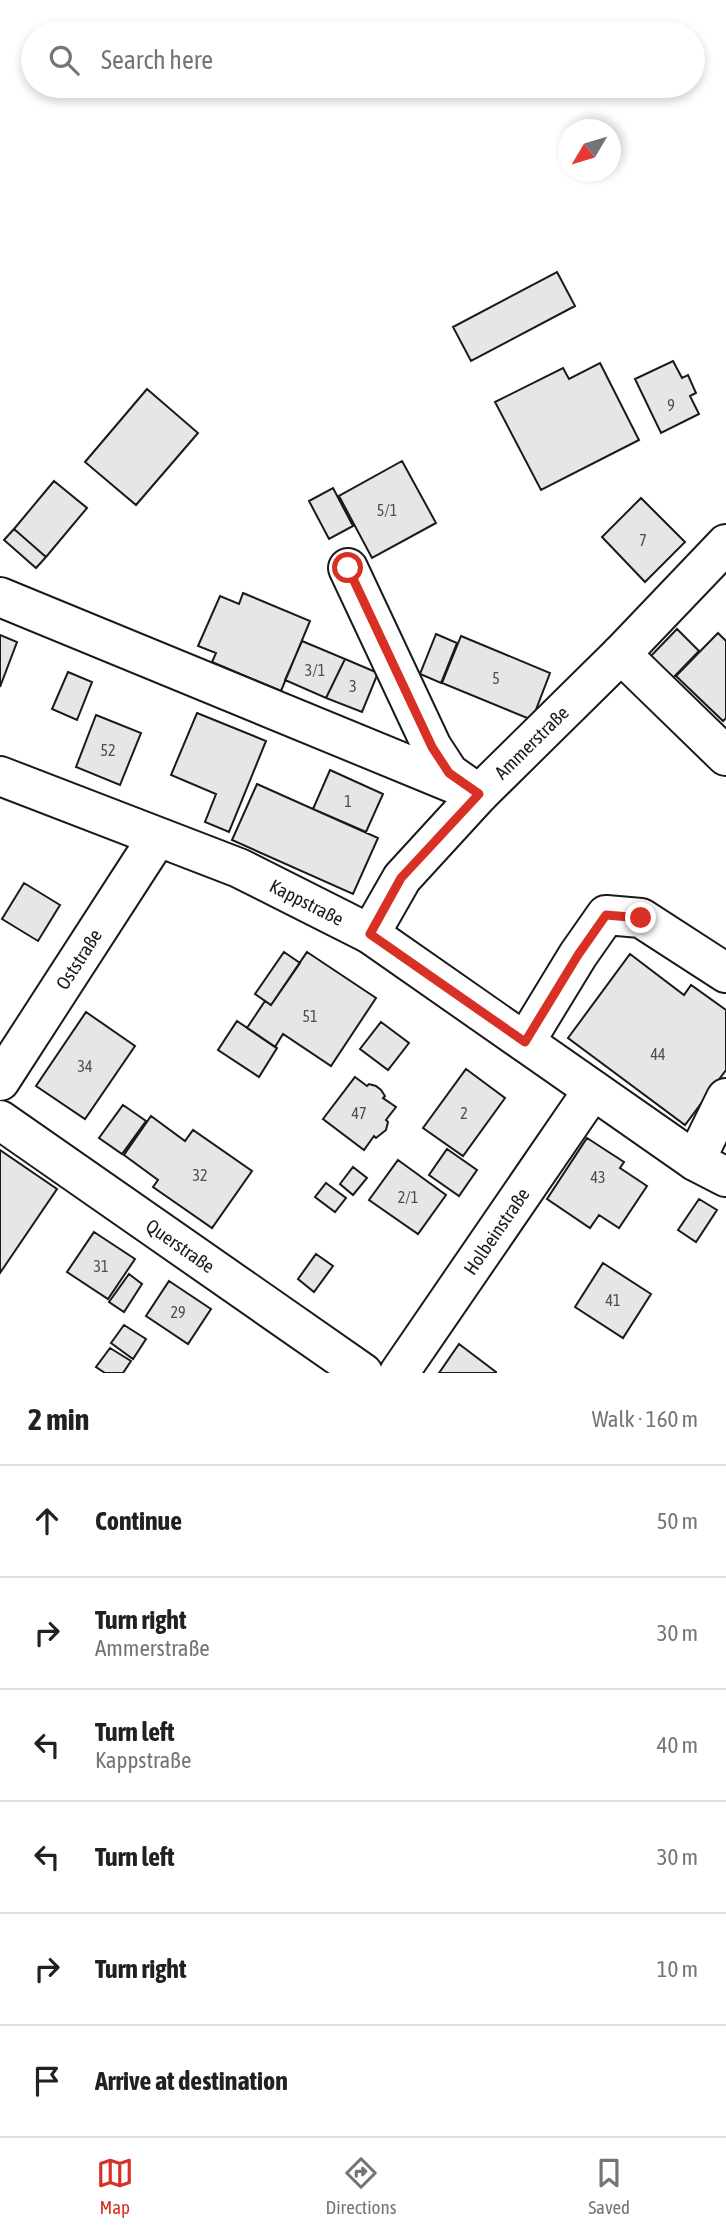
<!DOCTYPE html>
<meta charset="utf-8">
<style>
body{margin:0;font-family:"Asap Condensed",sans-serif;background:#f2f2f2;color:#202124}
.compass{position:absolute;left:558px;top:119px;width:63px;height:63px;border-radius:50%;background:#fff;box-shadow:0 4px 10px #0003;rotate:232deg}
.stop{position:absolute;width:21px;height:21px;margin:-16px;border:5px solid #d93025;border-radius:50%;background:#fff}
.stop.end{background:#d93025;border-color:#fff;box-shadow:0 2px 7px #0008}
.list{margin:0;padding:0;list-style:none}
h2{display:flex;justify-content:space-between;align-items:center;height:91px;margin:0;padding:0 28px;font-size:30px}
h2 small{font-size:23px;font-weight:400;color:#757577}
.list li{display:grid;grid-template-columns:46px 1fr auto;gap:21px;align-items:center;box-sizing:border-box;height:112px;padding:0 28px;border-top:2px solid #e0e0e0}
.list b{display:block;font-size:26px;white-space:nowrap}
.list p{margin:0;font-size:23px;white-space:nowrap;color:#757577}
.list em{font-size:23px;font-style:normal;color:#757577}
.icon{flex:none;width:38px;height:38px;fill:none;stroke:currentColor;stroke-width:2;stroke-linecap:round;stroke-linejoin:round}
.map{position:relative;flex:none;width:726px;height:1373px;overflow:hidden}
.search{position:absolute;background:#fff;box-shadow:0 4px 10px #0003;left:21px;right:21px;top:21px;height:77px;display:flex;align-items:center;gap:18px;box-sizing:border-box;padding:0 24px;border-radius:38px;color:#757577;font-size:26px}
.sheet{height:763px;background:#fff}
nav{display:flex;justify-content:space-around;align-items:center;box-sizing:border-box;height:98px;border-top:2px solid #e0e0e0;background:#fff;font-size:19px;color:#757577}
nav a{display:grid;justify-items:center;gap:4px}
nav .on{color:#d93025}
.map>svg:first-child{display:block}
.building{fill:#e6e6e6;stroke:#1a1a1a;stroke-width:2}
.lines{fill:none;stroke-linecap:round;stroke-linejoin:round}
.minor-casing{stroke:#1a1a1a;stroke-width:42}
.minor{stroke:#fff;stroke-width:38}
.route{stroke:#d93025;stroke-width:9}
.labels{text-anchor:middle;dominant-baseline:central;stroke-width:5;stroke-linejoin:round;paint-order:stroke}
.number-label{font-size:16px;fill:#4d4d4d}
.street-label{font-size:19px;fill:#1a1a1a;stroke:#fff}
</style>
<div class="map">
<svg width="726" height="1373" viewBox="0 0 726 1373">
<rect width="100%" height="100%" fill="#fff"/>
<path class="building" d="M557,272l18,34 -104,55 -18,-34z
M673,361l9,17 6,-3 8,18 -6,3 9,18 -38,19 -26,-54z
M600,363l39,77 -98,50 -46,-88 68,-34 6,11z
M147,389l51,44 -62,72 -51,-43z
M402,461l34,62 -64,35 -33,-62z
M54,481l33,27 -41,49 -32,-28z
M333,488l20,38 -24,13 -20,-38z
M641,498l44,44 -40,40 -43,-45z
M14,529l32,28 -10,11 -32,-28z
M243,593l67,28 -29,70 -69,-29 4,-9 -18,-7 22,-50 19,8z
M677,629l22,22 -29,30 -22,-22z
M718,633l8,8v77l-3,3 -47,-45z
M436,634l21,9 -16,40 -21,-9z
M0,635l17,7 -17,45z
M461,636l89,37 -18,47 -90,-37z
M302,641l43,18 -19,39 -41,-18z
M345,659l33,14 -16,39 -36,-14z
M68,672l24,10 -15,38 -25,-11z
M197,713l69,28 -37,91 -24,-10 11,-28 -45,-19z
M96,715l45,18 -21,52 -44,-18z
M330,770l53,24 -17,38 -53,-23z
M257,784l121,54 -25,56 -121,-54z
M24,883l36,22 -22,36 -36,-22z
M284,952l16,11 -29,42 -16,-11z
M307,952l69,46 -45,68 -48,-32 -8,13 -28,-19 18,-27 6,4z
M630,954l54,41 7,-10 35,25v60l-41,55 -117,-87z
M86,1012l49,34 -50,73 -49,-33z
M237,1021l40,27 -18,29 -41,-27z
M381,1022l28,21 -21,27 -28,-21z
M466,1069l39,29 -42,58 -40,-28z
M355,1077l12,9 2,-2 7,2 5,4 4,6 -2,2 13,9 -10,13 2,2 -2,8 -10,8 -2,-2 -10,14 -41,-31z
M123,1105l23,16 -24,33 -23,-16z
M151,1116l34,25 8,-11 59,41 -40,57 -59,-41 5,-7 -34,-25z
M587,1138l37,24 -4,6 27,18 -28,42 -20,-13 -9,13 -43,-29z
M447,1149l30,21 -18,26 -30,-21z
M0,1150l57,39 -57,84z
M398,1160l48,35 -28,39 -49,-34z
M353,1167l14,11 -14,17 -13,-11z
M326,1183l20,15 -11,14 -20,-15z
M699,1199l18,11 -21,32 -18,-12z
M94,1232l41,27 -27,40 -41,-27z
M316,1254l17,12 -19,26 -16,-13z
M603,1263l48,31 -28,44 -48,-31z
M129,1274l13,10 -18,28 -15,-10z
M169,1281l42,28 -23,35 -42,-28z
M124,1325l22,14 -13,20 -22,-16z
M459,1344l37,28v1h-57z
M110,1348l21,13 -8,12h-18l-9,-6z"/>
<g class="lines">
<g class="minor-casing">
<g id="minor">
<path d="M348,568l84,179 17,26 17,12"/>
<path d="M0,597l479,197"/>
<path d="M621,654l105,102"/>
<path id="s1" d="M0,776l239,92 131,66 325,227 31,16"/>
<path id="s2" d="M370,934l32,-56 77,-84 142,-140 105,-110"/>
<path d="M525,1042l53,-87 28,-40 35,3 85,55"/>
<path id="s3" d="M0,1081l157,-243"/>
<path id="s4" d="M0,1120l363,253"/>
<path d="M695,1161l31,-63"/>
<path id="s5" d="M399,1373l194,-283"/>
</g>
</g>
<use href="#minor" class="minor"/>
</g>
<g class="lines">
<path class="route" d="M348,568l84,179 17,26 30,21 -78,84 -31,56 155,108 53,-87 28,-40 35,3"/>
</g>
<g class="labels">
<g class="number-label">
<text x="671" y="405">9</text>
<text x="387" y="510">5/1</text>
<text x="643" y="540">7</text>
<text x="315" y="670">3/1</text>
<text x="496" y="678">5</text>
<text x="353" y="686">3</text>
<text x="108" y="750">52</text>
<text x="348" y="801">1</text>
<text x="310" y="1016">51</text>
<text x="658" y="1054">44</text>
<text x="85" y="1066">34</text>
<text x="359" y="1113">47</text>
<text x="464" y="1113">2</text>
<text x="200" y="1175">32</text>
<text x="598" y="1177">43</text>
<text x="408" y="1197">2/1</text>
<text x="101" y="1266">31</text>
<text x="613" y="1300">41</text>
<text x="178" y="1312">29</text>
</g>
<g class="street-label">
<text stroke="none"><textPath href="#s2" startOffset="252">Ammerstraße</textPath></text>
<text stroke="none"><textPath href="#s1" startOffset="332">Kappstraße</textPath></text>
<text stroke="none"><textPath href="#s3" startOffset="145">Oststraße</textPath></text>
<text stroke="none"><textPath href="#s5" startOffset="172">Holbeinstraße</textPath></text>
<text stroke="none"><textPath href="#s4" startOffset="220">Querstraße</textPath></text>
</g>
</g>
</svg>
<svg class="compass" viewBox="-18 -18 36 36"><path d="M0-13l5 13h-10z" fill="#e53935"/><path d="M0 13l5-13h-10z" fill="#757577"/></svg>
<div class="stop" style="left:348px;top:568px"></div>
<div class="stop end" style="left:641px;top:918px"></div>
<div class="search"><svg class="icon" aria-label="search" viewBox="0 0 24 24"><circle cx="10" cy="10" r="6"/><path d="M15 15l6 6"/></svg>Search here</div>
</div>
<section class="sheet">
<h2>2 min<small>Walk · 160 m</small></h2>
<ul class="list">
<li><svg class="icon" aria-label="ahead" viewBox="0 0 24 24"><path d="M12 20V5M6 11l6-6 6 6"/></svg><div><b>Continue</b></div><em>50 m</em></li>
<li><svg class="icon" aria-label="right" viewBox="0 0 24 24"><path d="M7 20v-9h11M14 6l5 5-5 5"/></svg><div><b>Turn right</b><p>Ammerstraße</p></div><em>30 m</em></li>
<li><svg class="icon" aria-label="left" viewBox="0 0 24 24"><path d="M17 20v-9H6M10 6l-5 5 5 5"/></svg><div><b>Turn left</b><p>Kappstraße</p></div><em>40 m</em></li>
<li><svg class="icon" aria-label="left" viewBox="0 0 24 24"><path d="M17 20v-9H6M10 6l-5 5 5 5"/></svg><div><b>Turn left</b></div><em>30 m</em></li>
<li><svg class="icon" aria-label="right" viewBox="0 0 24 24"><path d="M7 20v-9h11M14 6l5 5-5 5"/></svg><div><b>Turn right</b></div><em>10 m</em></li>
<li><svg class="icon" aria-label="arrive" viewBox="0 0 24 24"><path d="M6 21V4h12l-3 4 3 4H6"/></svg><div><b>Arrive at destination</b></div></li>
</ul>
</section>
<nav>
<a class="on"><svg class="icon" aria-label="map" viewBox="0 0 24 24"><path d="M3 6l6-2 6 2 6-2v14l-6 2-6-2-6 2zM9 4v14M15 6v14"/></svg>Map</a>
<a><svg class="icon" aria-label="directions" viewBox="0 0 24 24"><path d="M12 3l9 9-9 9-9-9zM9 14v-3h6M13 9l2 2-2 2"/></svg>Directions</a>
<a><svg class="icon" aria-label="saved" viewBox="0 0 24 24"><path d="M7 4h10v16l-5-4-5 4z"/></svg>Saved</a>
</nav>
